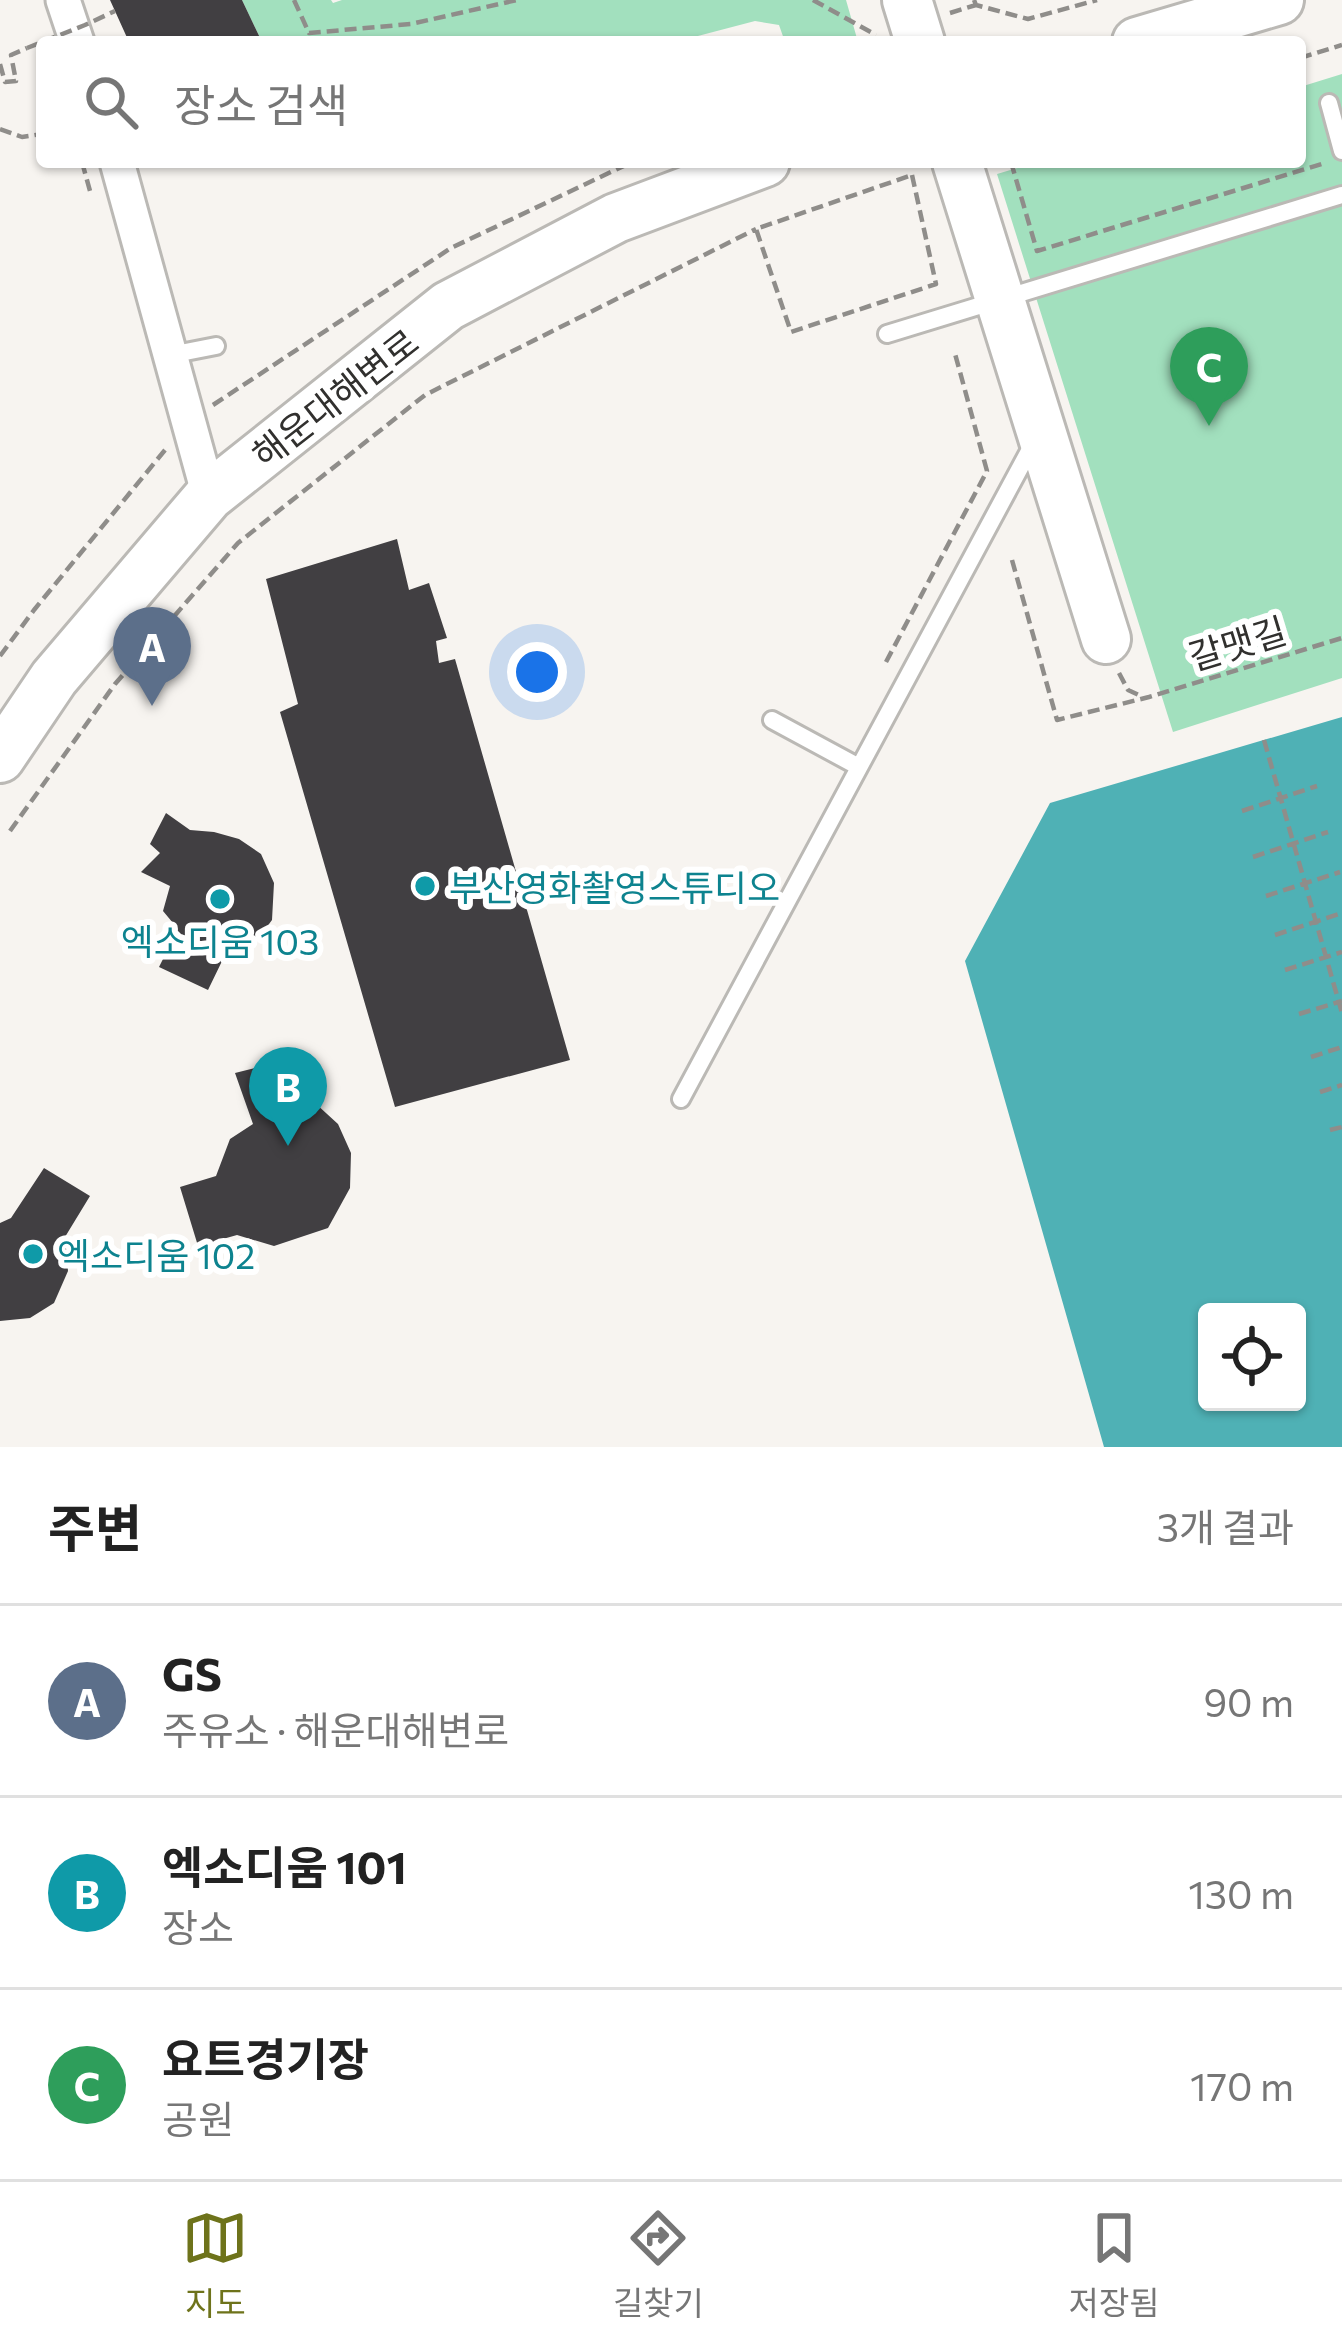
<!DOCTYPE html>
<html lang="ko">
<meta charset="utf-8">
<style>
body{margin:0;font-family:Commissioner,"Noto Sans KR",sans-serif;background:#f6f6f6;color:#222}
.controls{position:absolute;right:36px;bottom:36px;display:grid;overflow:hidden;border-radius:12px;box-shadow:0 3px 9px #0004}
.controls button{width:108px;height:108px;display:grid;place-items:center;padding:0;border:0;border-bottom:3px solid #e0e0e0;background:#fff;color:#222;font:60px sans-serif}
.you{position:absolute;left:537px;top:672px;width:42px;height:42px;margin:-30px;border:9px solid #fff;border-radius:50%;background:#1a73e8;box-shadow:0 0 0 18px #1a73e833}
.badge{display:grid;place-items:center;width:78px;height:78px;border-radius:50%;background:#6e731b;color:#fff;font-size:39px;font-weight:700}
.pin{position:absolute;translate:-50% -99px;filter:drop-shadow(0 3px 6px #0008)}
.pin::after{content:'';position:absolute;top:63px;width:42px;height:36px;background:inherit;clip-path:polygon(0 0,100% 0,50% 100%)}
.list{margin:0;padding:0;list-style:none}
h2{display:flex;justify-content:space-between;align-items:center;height:156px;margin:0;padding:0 48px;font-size:51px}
h2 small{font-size:39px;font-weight:400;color:#767676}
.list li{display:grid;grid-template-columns:78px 1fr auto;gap:36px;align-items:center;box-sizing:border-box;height:192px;padding:0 48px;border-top:3px solid #e0e0e0}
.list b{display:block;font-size:45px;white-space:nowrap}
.list p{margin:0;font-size:39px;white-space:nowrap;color:#767676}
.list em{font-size:39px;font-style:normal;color:#767676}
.icon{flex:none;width:66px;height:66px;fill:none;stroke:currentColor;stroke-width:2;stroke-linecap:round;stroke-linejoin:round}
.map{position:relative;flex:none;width:1342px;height:1447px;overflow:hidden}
.search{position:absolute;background:#fff;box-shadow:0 3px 9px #0004;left:36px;right:36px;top:36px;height:132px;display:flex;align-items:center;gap:30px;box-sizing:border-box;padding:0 42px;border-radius:12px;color:#767676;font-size:45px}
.sheet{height:732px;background:#fff}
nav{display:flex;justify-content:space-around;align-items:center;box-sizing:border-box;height:168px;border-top:3px solid #e0e0e0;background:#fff;font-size:33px;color:#767676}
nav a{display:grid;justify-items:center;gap:6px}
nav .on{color:#6e731b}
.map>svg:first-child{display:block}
.green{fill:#a2e0be}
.water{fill:#4fb1b5;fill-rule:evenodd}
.building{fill:#413f42}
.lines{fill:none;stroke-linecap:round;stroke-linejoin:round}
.lane-casing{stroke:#bbb9b5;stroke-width:22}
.street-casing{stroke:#bbb9b5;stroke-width:39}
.secondary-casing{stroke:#bbb9b5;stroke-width:54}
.path{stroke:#8f8d8a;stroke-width:4.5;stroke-dasharray:12 6;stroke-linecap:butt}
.lane{stroke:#fff;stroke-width:16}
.street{stroke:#fff;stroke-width:33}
.secondary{stroke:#fff;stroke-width:48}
.path-bridge{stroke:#8f8d8a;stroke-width:4.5;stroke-dasharray:12 6;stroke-linecap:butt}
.culture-dot{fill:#0f9aa8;stroke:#fff;stroke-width:4.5}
.labels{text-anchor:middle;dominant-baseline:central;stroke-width:12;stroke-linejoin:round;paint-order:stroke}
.street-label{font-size:36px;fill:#31302e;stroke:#fff}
.culture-label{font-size:36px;fill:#0d838f;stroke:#fff;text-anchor:start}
</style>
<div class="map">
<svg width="1342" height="1447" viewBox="0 0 1342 1447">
<rect width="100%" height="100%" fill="#f7f4f0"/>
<path class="green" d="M242,0h89l2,3 9,-3h504l12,42h-73l-6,-17 -24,-4 -80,21h-413z
M1342,74v604l-169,54 -176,-558 41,-12h262v-75z"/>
<path class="water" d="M1342,717v730h-238l-139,-486 85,-158zM1207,1312h90v90h-90z"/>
<path class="building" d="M110,0h132l20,42h-133z
M397,539l12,51 20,-7 18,55 -11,3 3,22 16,-4 115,401 -175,47 -115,-395 18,-8 -32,-125z
M166,813l24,17 24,2 25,7 22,15 13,29 -2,37 -20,27 -28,10 -16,33 -49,-23 19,-38 -15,-18 7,-25 -29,-14 19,-19 -10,-9z
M303,1056l12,47 23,21 13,29 -1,35 -22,40 -54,18 -37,-11 -39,11 -18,-59 36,-11 14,-37 23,-15 -18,-51z
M44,1168l46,28 -25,41 3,34 -14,32 -24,15 -30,3v-98l11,-5z"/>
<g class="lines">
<g class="lane-casing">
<path id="lane" d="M1329,103l13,48
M887,334l455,-139
M170,355l46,-9
M772,720l87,47
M681,1099l354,-659"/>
</g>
<g class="street-casing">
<path id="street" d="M63,0l14,42
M117,162l92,334"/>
</g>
<g class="secondary-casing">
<path id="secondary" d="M907,0l13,42
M1137,42l142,-42
M957,162l149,477
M0,758l54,-80 155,-182 239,-190 168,-88 149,-56"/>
</g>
<path class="path" d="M294,0l15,33 102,-9 106,-24
M813,0l63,35
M974,0l2,5 52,14 69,-19
M950,13l26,-8
M1300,58l42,-13
M0,64l5,18 11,-1 -5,-26 16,-7
M0,129l22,8 20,-3
M82,162l8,29
M1011,162l26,89 285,-87
M912,175l24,109 -145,48 -35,-103z
M213,405l238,-157 181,-86
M1012,560l45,160 92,-23 193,-59
M0,656l34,-46 131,-160
M886,662l101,-191 -33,-121
M1119,673l9,17 15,7
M1264,740l78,273
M1242,811l75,-25
M10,831l105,-147 123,-141 187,-148 331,-166
M1253,857l75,-25
M1266,896l74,-24
M1275,935l67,-22
M1285,970l57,-18
M1299,1014l43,-13
M1311,1057l31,-10
M1320,1092l22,-7
M1330,1130l12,-3"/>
<use href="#lane" class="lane"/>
<use href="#street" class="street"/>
<use href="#secondary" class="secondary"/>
<path class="path-bridge" d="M27,48l58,-23 30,-14"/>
</g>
<g class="culture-dot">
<circle cx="425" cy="886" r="12"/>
<circle cx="220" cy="899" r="12"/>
<circle cx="33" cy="1254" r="12"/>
</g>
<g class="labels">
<g class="street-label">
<text transform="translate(334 397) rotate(-38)">해운대해변로</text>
<text transform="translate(1237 642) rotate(-17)">갈맷길</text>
</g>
<g class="culture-label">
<text x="449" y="886">부산영화촬영스튜디오</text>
<text x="220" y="940" text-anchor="middle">엑소디움 103</text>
<text x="57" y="1254">엑소디움 102</text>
</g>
</g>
</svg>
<div class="controls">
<button><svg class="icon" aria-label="locate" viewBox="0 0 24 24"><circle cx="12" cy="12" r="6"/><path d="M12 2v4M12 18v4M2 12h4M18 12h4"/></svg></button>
</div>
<div class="you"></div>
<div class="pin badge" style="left:152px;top:706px;background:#5c6f8a">A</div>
<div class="pin badge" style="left:288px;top:1146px;background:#0f9aa8">B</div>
<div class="pin badge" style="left:1209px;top:426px;background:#2e9e5b">C</div>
<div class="search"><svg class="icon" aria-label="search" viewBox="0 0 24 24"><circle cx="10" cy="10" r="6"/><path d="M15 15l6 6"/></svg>장소 검색</div>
</div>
<section class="sheet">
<h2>주변<small>3개 결과</small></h2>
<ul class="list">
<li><span class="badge" style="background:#5c6f8a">A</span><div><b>GS</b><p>주유소 · 해운대해변로</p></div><em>90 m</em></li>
<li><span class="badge" style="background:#0f9aa8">B</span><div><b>엑소디움 101</b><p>장소</p></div><em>130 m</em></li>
<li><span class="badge" style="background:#2e9e5b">C</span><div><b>요트경기장</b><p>공원</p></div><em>170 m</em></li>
</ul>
</section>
<nav>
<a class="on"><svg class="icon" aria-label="map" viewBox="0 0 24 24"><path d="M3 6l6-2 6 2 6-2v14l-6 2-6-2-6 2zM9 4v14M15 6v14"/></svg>지도</a>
<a><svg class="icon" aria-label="directions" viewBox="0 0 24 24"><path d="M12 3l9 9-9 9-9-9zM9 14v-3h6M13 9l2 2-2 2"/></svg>길찾기</a>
<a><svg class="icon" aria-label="saved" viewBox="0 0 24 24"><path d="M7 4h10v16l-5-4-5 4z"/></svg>저장됨</a>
</nav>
